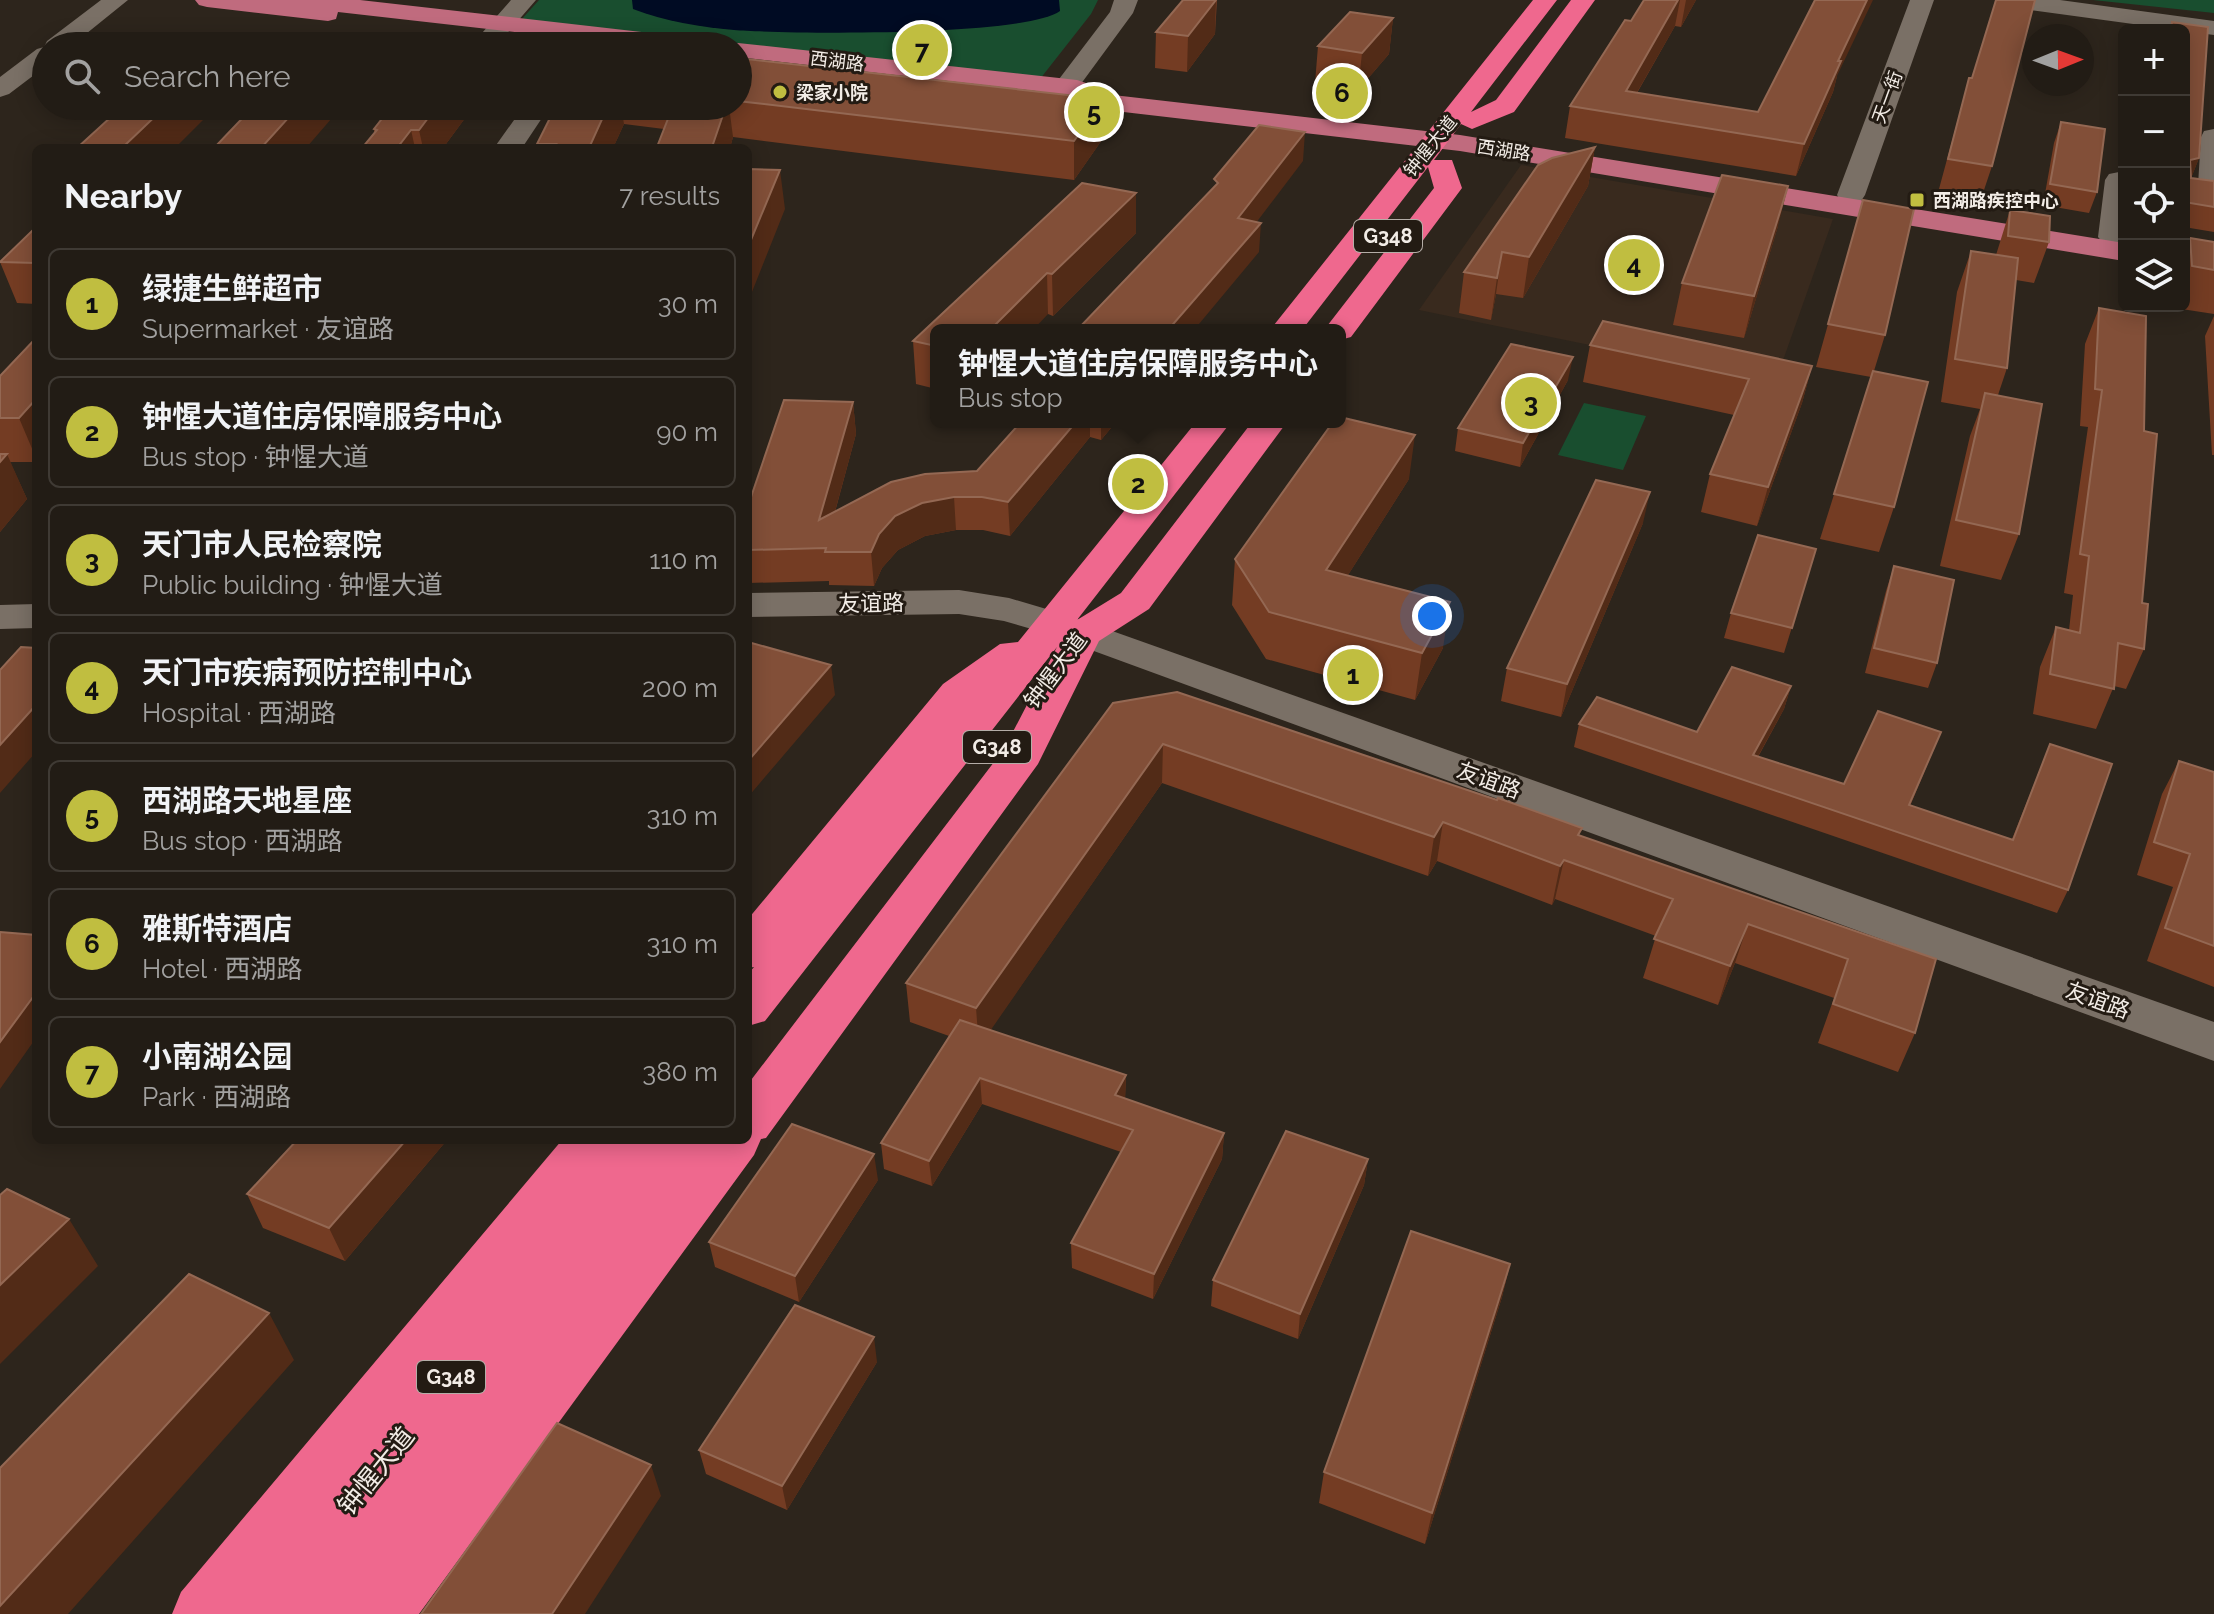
<!DOCTYPE html>
<meta charset="utf-8">
<style>
body{margin:0;font-family:Raleway,"Noto Sans SC",sans-serif;background:#2a251e;color:#f1f3f6}
.controls{position:absolute;right:24px;top:24px;display:grid;overflow:hidden;border-radius:12px;box-shadow:0 4px 20px #0003}
.controls button{width:72px;height:72px;display:grid;place-items:center;padding:0;border:0;border-bottom:2px solid #3f3a34;background:#221c15;color:#f1f3f6;font:40px sans-serif}
.compass{position:absolute;left:2022px;top:24px;width:72px;height:72px;border-radius:50%;background:#221c15;box-shadow:0 4px 20px #0003;rotate:89deg}
.you{position:absolute;left:1432px;top:616px;width:28px;height:28px;margin:-20px;border:6px solid #fff;border-radius:50%;background:#1a73e8;box-shadow:0 0 0 12px #1a73e833}
.badge{display:grid;place-items:center;width:52px;height:52px;border-radius:50%;background:#c0be40;color:#111;font-size:26px;font-weight:700}
.pin{position:absolute;translate:-50% -50%;border:4px solid #fff;box-shadow:0 2px 8px #0006}
.popup{position:absolute;left:930px;top:324px;width:416px;height:104px;box-sizing:border-box;display:grid;place-content:center;border-radius:12px;background:#221c15;filter:drop-shadow(0 2px 6px #0005);font-size:26px;white-space:nowrap;color:#a2a1a0}
.popup b{font-size:30px;color:#f1f3f6}
.popup::after{content:'';position:absolute;left:50%;top:100%;margin-left:-16px;border:16px solid transparent;border-top-color:#221c15}
.list{margin:0;padding:0;list-style:none}
h2{display:flex;justify-content:space-between;align-items:center;height:104px;margin:0;padding:0 32px;font-size:34px}
h2 small{font-size:26px;font-weight:400;color:#a2a1a0}
.list li{display:grid;grid-template-columns:52px 1fr auto;gap:24px;align-items:center;box-sizing:border-box;height:112px;margin:0 16px 16px;padding:0 16px;border:2px solid #3f3a34;border-radius:12px}
.list b{display:block;font-size:30px;white-space:nowrap}
.list p{margin:0;font-size:26px;white-space:nowrap;color:#a2a1a0}
.list em{font-size:26px;font-style:normal;color:#a2a1a0}
.icon{flex:none;width:44px;height:44px;fill:none;stroke:currentColor;stroke-width:2;stroke-linecap:round;stroke-linejoin:round}
.map{position:relative;flex:none;width:2214px;height:1614px;overflow:hidden}
.search{position:absolute;background:#221c15;box-shadow:0 4px 20px #0003;left:32px;top:32px;width:720px;height:88px;display:flex;align-items:center;gap:20px;box-sizing:border-box;padding:0 28px;border-radius:44px;color:#a2a1a0;font-size:30px}
.panel{position:absolute;background:#221c15;box-shadow:0 4px 20px #0003;left:32px;top:144px;width:720px;height:1000px;border-radius:12px}
.map>svg:first-child{display:block}
.medical{fill:#392a1e}
.green{fill:#194e2f}
.water{fill:#000b23}
.lines{fill:none;stroke-linecap:round;stroke-linejoin:round}
.minor{fill:#7a7066;fill-rule:evenodd}
.major{fill:#c06b7e;fill-rule:evenodd}
.highway{fill:#ef688e;fill-rule:evenodd}
.wall{fill:#743c23}
.shaded-wall{fill:#522b17}
.building{fill:#824f38;stroke:#946853;stroke-width:2}
.poi-dot{fill:#c0be40;stroke:#231b13;stroke-width:3}
.labels{text-anchor:middle;dominant-baseline:central;stroke-width:6;stroke-linejoin:round;paint-order:stroke}
.far-street-label{font-size:18px;fill:#f2ece6;stroke:#231b13}
.far-poi-label{font-size:18px;font-weight:bold;fill:#f2ece6;stroke:#231b13;text-anchor:start}
.shield{fill:#231b13;stroke:#b4ada7;stroke-width:2}
.shield-label{font-size:20px;font-weight:bold;fill:#f2ece6}
.street-label{font-size:22px;fill:#f2ece6;stroke:#231b13}
.near-street-label{font-size:26px;fill:#f2ece6;stroke:#231b13}
</style>
<div class="map">
<svg width="2214" height="1614" viewBox="0 0 2214 1614">
<rect width="100%" height="100%" fill="#2d251c"/>
<path class="medical" d="M1521,165l312,54 -58,164 -356,-73z"/>
<path class="green" d="M539,0h559l-7,14 -51,65 -519,-59z
M2093,0h121v13z
M1584,403l62,13 -23,54 -65,-15z"/>
<path class="water" d="M632,0h427l1,11c-36,26 -272,23 -326,19 -33,-3 -70,-9 -101,-21z"/>
<g class="lines">
<path class="minor" d="M101,0h27l-57,46h-25v20l-37,28 -9,3v-20l37,-28 7,-2 3,-6z
M511,0h25l-33,38h-18l-3,-5z
M1114,0h24l-5,13 -58,79h-18l-4,-5 57,-75z
M1910,0h24l-69,195 -4,6 -10,3 -10,-3 -4,-6z
M1996,0h64l154,21v14l-206,-28 -8,-2z
M587,26l9,2 3,5 -9,13h-24l12,-18z
M524,106h26l-28,42h-28z
M2214,129v74l-30,-4v-16l14,2 3,-48 3,-6z
M2119,172l5,1v69l-11,4 -10,-3 -5,-6 7,-57 4,-6z
M959,590l50,8 61,18 1144,406v39l-1172,-429 -38,-11 -45,-7 -211,3v-24z
M36,604v24l-36,1v-24z"/>
<path class="major" d="M195,0h165l343,39 9,2 3,5h-76l-301,-34 -2,7 -8,2 -121,-14 -8,-2z
M738,43l339,37 9,3 4,5 -3,4 373,43 664,108v18l-664,-110 -414,-48 -9,-3 -4,-5 3,-4 -298,-34v-11h-10z"/>
<path class="highway" d="M1533,0h24l-86,112 25,-12 75,-100h24l-81,112 -42,17 -11,-5 -27,36h18l10,28 -111,149 -11,3v-10h-16l110,-142 -6,-21 -126,163h-32z
M1196,422h35l-154,198 44,-27 131,-171h35l-138,187 -50,32 -61,123 -272,374 -5,1 -7,16 -335,459h-247l9,-22 381,-452h186v-56l256,-335 53,-102 -292,374 -17,5v-52l6,-7 -6,1v-49l195,-235 57,-40 18,-2z"/>
</g>
<path class="wall" d="M1217,0l-2,34 -28,38 -32,-4 1,-36z
M1644,0h52l-15,27 -6,-1 -38,67 121,19 79,-36 -4,16 -37,84 -231,-38 5,-32 61,-85z
M1393,18l-4,36 -31,36 -43,-7 3,-37z
M2172,22l36,5 -9,131 -8,20 23,3v51l-30,-5v-197h-15z
M738,58l366,79 -30,43 -341,-43 -3,11h-72l6,-19 -40,-5 -11,24h-76v-4l19,-38h182z
M1969,78l23,88 -10,30 -43,-7z
M392,106h82l-31,42h-81l12,-15v-4z
M2061,122l36,70 -8,21 -46,-8 11,-62z
M1595,147l-7,39 -65,112 -27,-4 -5,26 -32,-7 5,-41z
M1082,183l54,50 -83,83 -5,-2 -112,16v59l-20,-5 -3,-43z
M1863,200l22,135 -11,36 20,136 -15,45 -59,-13 51,-162 -55,-10z
M2010,210l39,32 -15,41 -18,-3 -9,88 -9,27 21,139 -18,46 -61,-14 30,-130 10,-27 -39,-7 16,-110 14,-41 25,4z
M1778,226l-34,112 -71,-13 9,-42z
M36,227v77l-19,-1 -17,-41z
M2190,238l24,4v72l-39,-6v-2h9v-53z
M2099,308l43,295 2,46 -18,40 -12,-3 -18,43 -63,-15 7,-47 16,-40 13,3 4,-35 -9,-2 24,-166 -8,-1 5,-82z
M2214,316v139h-2l-7,-119z
M36,338v124h-26l17,37 -27,33v-156z
M1590,345l222,21 -10,37 -45,123 -56,-14 9,-38 24,-59 -151,-33z
M1568,380l-48,87 -65,-16 3,-23z
M853,402l3,32 -21,78 142,-41 44,-49h95l-15,18 -11,-3 -80,99 -27,-6h-27l-31,6 -27,14 -16,18 -8,18 -45,-1v-4l-81,2v-83h2z
M1409,479l-61,96 95,73 -28,52 -149,-41 -34,-54 3,-46z
M1643,523l-82,194 -60,-16 6,-33z
M1816,549l-32,104 -60,-15 7,-25z
M1894,566l43,97 -9,25 -63,-15 21,-82z
M1791,686l-7,23 -26,48 86,27 97,-52 -31,74 102,33 38,-95 18,146 -11,23 -483,-166 5,-23 118,8z
M1113,703l467,133 356,123 -21,74 -17,39 -80,-29 16,-45 -99,-35 -17,42 -75,-27 13,-42 -101,-37 -3,6 -115,-44 -9,15 -266,-93 -172,247 136,45 -1,24 99,34 -2,26 -69,140 -81,-31 -1,-25 50,-91 -139,-48 -50,82 -48,-17 -3,-26 68,-107 -39,-14 -4,-39z
M2179,761l35,11v215l-67,-26 26,-74 -36,-12 25,-81z
M297,1140h150l-102,121 -82,-33 -16,-34z
M1368,1159l-4,26 -66,154 -87,-33 2,-26z
M878,1180l-79,122 -84,-35 -6,-25z
M1510,1264l-8,33 -77,247 -106,-41 5,-31z
M877,1362l-90,148 -81,-36 -7,-24z"/>
<path class="shaded-wall" d="M1216,0l-1,34 -28,38 1,-36z
M1678,0h2l-5,26 -51,89 2,-24z
M1686,0h10l-15,27z
M1867,0h6l-36,76 -4,16 -37,84 8,-32 34,-83z
M1393,18l-4,36 -31,36 4,-37z
M1104,99v38l-30,43v-39z
M166,106h39l3,9 -33,33h-53z
M299,106h30l3,12 -26,30h-45z
M437,106h37l-31,42h-20l-4,-18z
M608,106h13l3,18 -11,24h-24z
M726,106h3l4,31 -3,11h-18z
M411,130l4,18h-18z
M1305,132l-2,29 -66,87 1,-30z
M1595,147l-7,39 -65,112 6,-41z
M2199,158l-9,23v-21z
M780,170l5,39 -37,93v-55z
M1788,186l-10,40 -34,112 10,-42z
M1136,193v40l-83,83 -1,-42z
M1261,223l-2,29 -65,78h-26z
M1502,252l-6,42 -5,26 6,-42z
M1047,273l1,41 -15,16h-43z
M1573,357l-5,23 -48,87 3,-24z
M1812,366l-10,37 -45,123 11,-39z
M36,399v59l-17,-40z
M853,402l3,32 -31,114 -6,-28z
M1076,422h14v15l-80,99 -2,-34z
M1101,422h15l-15,18z
M1415,435l-6,44 -87,137 4,-46z
M7,454l20,45 -27,33v-70z
M1650,492l-7,31 -82,194 6,-33z
M954,497l2,33 -31,6 -27,14 -16,18 -8,18 -3,-34 8,-18 16,-18 27,-13z
M1450,602l-7,46 -28,52 7,-47z
M831,665l4,30 -87,102v-36z
M1791,686l-7,23 -38,69 7,-23z
M36,705v47l-36,41v-48z
M1941,732l-9,22 -32,74 9,-23z
M1163,744l-1,39 -183,264 -3,-39z
M1443,822l-6,39 -9,15 6,-39z
M1564,860l-9,39 -3,6 8,-39z
M1748,924l-13,39 -17,42 12,-39z
M36,993v45l-36,51v-47z
M1126,1075l-1,25 -10,-5z
M980,1078l2,26 -50,82 -3,-25z
M1224,1133l-2,26 -69,140 1,-25z
M406,1140h41l-102,121 -16,-33z
M874,1154l4,26 -79,122 -4,-26z
M1368,1159l-4,26 -66,154 2,-25z
M69,1219l29,47 -98,98v-79z
M1510,1264l-8,33 -77,247 7,-31z
M269,1313l25,47 -226,254h-68v-8z
M874,1337l3,25 -90,148 -5,-24z
M651,1465l10,31 -76,118h-33z"/>
<path class="building" d="M1183,0h33l-28,36 -32,-4z
M1644,0h34l-52,91 132,21 57,-112h52l-29,61h3l-37,83 -234,-38 55,-86 6,1z
M1996,0h39l-43,166 -44,-7 21,-81h3z
M1350,12l43,6 -31,35 -44,-7z
M2172,22l36,5 -9,131 -9,2 1,18 23,3v26l-30,-5v-172h-13z
M613,43l23,3h-26z
M738,58l366,41 -30,42 -336,-40z
M123,106h43l-44,42h-45z
M254,106h45l-38,42h-47z
M392,106h45l-18,24h-8l-14,18h-35l15,-18 -3,-1z
M556,106h52l-19,42h-36l3,-4h-19z
M673,106h53l-14,41h-55z
M2061,122l44,7 -8,63 -47,-8z
M1259,125l46,7 -67,86 23,5 -93,107h-91l141,-147 -4,-4z
M1595,147l-66,110 -27,-5 -5,26 -33,-6 74,-107 14,-7z
M748,169l32,1 -32,77z
M1722,175l66,11 -34,110 -72,-13z
M1082,183l54,10 -84,81 -5,-1 -57,57h-54v16l-23,-5z
M1863,200l51,9 -29,126 -57,-11z
M2010,210l40,6 -1,26 -41,-6z
M36,227v36l-36,-1z
M2190,238l24,4v28l-22,-4z
M1971,251l47,7 -11,110 -52,-9z
M2099,308l47,8 -2,115 13,3 -15,169 6,1 -4,45 -26,-6 -4,46 -64,-15 6,-47 24,6 9,-77 -9,-2 22,-164 -7,-1z
M1603,321l209,45 -44,121 -58,-13 39,-95 -159,-34z
M36,338v61l-17,19h-19v-42z
M1511,344l62,13 -50,86 -65,-15z
M1873,371l55,11 -34,125 -60,-13z
M1985,393l57,11 -23,130 -63,-14z
M784,400l69,2 -34,118 72,-38 34,-8 52,-3 44,-49h55l-68,80 -26,-5h-28l-32,6 -27,13 -16,18 -8,18h-46l1,-4 -78,2v-50h2z
M1340,417l75,18 -89,135 124,32 -28,51 -153,-41 -34,-53 98,-137h7z
M0,454h7l-7,8z
M1596,480l54,12 -83,192 -60,-16z
M1758,535l58,14 -24,79 -61,-15z
M1894,566l60,14 -17,83 -63,-15z
M748,642l83,23 -83,96z
M21,647l15,1v57l-36,40v-75z
M1732,667l59,19 -38,69 91,29 34,-73 63,21 -32,73 104,35 37,-96 62,20 -44,126 -489,-166 18,-27 100,35z
M1177,692l320,108 1,-2 84,30 -4,7 358,124 -21,74 -82,-29 15,-45 -100,-35 -18,42 -76,-27 19,-40 -109,-39 -4,6 -117,-44 -9,15 -271,-93 -187,264 -70,-25 207,-280z
M2179,761l35,11v174l-49,-18 25,-74 -36,-12z
M0,932l36,3v58l-36,49z
M960,1020l166,55 -11,20 109,38 -70,141 -83,-31 62,-113 -153,-52 -51,83 -48,-18z
M792,1124l82,30 -79,122 -86,-34z
M1286,1131l82,28 -68,155 -87,-34z
M297,1140h109l-77,88 -82,-34z
M7,1189l62,30 -69,66v-90z
M1411,1231l99,33 -78,249 -108,-41z
M189,1274l80,39 -269,293v-138z
M795,1305l79,32 -92,149 -83,-36z
M557,1423l94,42 -99,149h-131z"/>
<g class="poi-dot">
<circle cx="780" cy="92" r="8"/>
<rect x="1909" y="192" width="16" height="16" rx="4"/>
</g>
<g class="labels">
<g class="far-street-label">
<text transform="translate(837 61) rotate(7)">西湖路</text>
<text transform="translate(1887 97) rotate(-70)">天一街</text>
<text transform="translate(1430 146) rotate(-51)">钟惺大道</text>
<text transform="translate(1504 150) rotate(9)">西湖路</text>
</g>
<g class="far-poi-label">
<text x="796" y="92">梁家小院</text>
<text x="1933" y="200">西湖路疾控中心</text>
</g>
<g class="shield">
<rect x="1354" y="220" width="68" height="32" rx="6"/>
<rect x="963" y="731" width="68" height="32" rx="6"/>
<rect x="417" y="1361" width="68" height="32" rx="6"/>
</g>
<g class="shield-label">
<text x="1388" y="236">G348</text>
<text x="997" y="747">G348</text>
<text x="451" y="1377">G348</text>
</g>
<g class="street-label">
<text transform="translate(871 603) rotate(-1)">友谊路</text>
<text transform="translate(1055 670) rotate(-53)">钟惺大道</text>
<text transform="translate(1489 780) rotate(20)">友谊路</text>
<text transform="translate(2098 1000) rotate(20)">友谊路</text>
</g>
<g class="near-street-label">
<text transform="translate(376 1471) rotate(-51)">钟惺大道</text>
</g>
</g>
</svg>
<div class="controls">
<button>+</button>
<button>−</button>
<button><svg class="icon" aria-label="locate" viewBox="0 0 24 24"><circle cx="12" cy="12" r="6"/><path d="M12 2v4M12 18v4M2 12h4M18 12h4"/></svg></button>
<button><svg class="icon" aria-label="layers" viewBox="0 0 24 24"><path d="M12 4l9 5-9 5-9-5zM3 14l9 5 9-5"/></svg></button>
</div>
<svg class="compass" viewBox="-18 -18 36 36"><path d="M0-13l5 13h-10z" fill="#e53935"/><path d="M0 13l5-13h-10z" fill="#a2a1a0"/></svg>
<div class="you"></div>
<div class="pin badge" style="left:1353px;top:675px">1</div>
<div class="pin badge" style="left:1138px;top:484px">2</div>
<div class="popup"><b>钟惺大道住房保障服务中心</b>Bus stop</div>
<div class="pin badge" style="left:1531px;top:403px">3</div>
<div class="pin badge" style="left:1634px;top:265px">4</div>
<div class="pin badge" style="left:1094px;top:112px">5</div>
<div class="pin badge" style="left:1342px;top:93px">6</div>
<div class="pin badge" style="left:922px;top:50px">7</div>
<div class="search"><svg class="icon" aria-label="search" viewBox="0 0 24 24"><circle cx="10" cy="10" r="6"/><path d="M15 15l6 6"/></svg>Search here</div>
<section class="panel">
<h2>Nearby<small>7 results</small></h2>
<ul class="list">
<li><span class="badge">1</span><div><b>绿捷生鲜超市</b><p>Supermarket · 友谊路</p></div><em>30 m</em></li>
<li><span class="badge">2</span><div><b>钟惺大道住房保障服务中心</b><p>Bus stop · 钟惺大道</p></div><em>90 m</em></li>
<li><span class="badge">3</span><div><b>天门市人民检察院</b><p>Public building · 钟惺大道</p></div><em>110 m</em></li>
<li><span class="badge">4</span><div><b>天门市疾病预防控制中心</b><p>Hospital · 西湖路</p></div><em>200 m</em></li>
<li><span class="badge">5</span><div><b>西湖路天地星座</b><p>Bus stop · 西湖路</p></div><em>310 m</em></li>
<li><span class="badge">6</span><div><b>雅斯特酒店</b><p>Hotel · 西湖路</p></div><em>310 m</em></li>
<li><span class="badge">7</span><div><b>小南湖公园</b><p>Park · 西湖路</p></div><em>380 m</em></li>
</ul>
</section>
</div>
